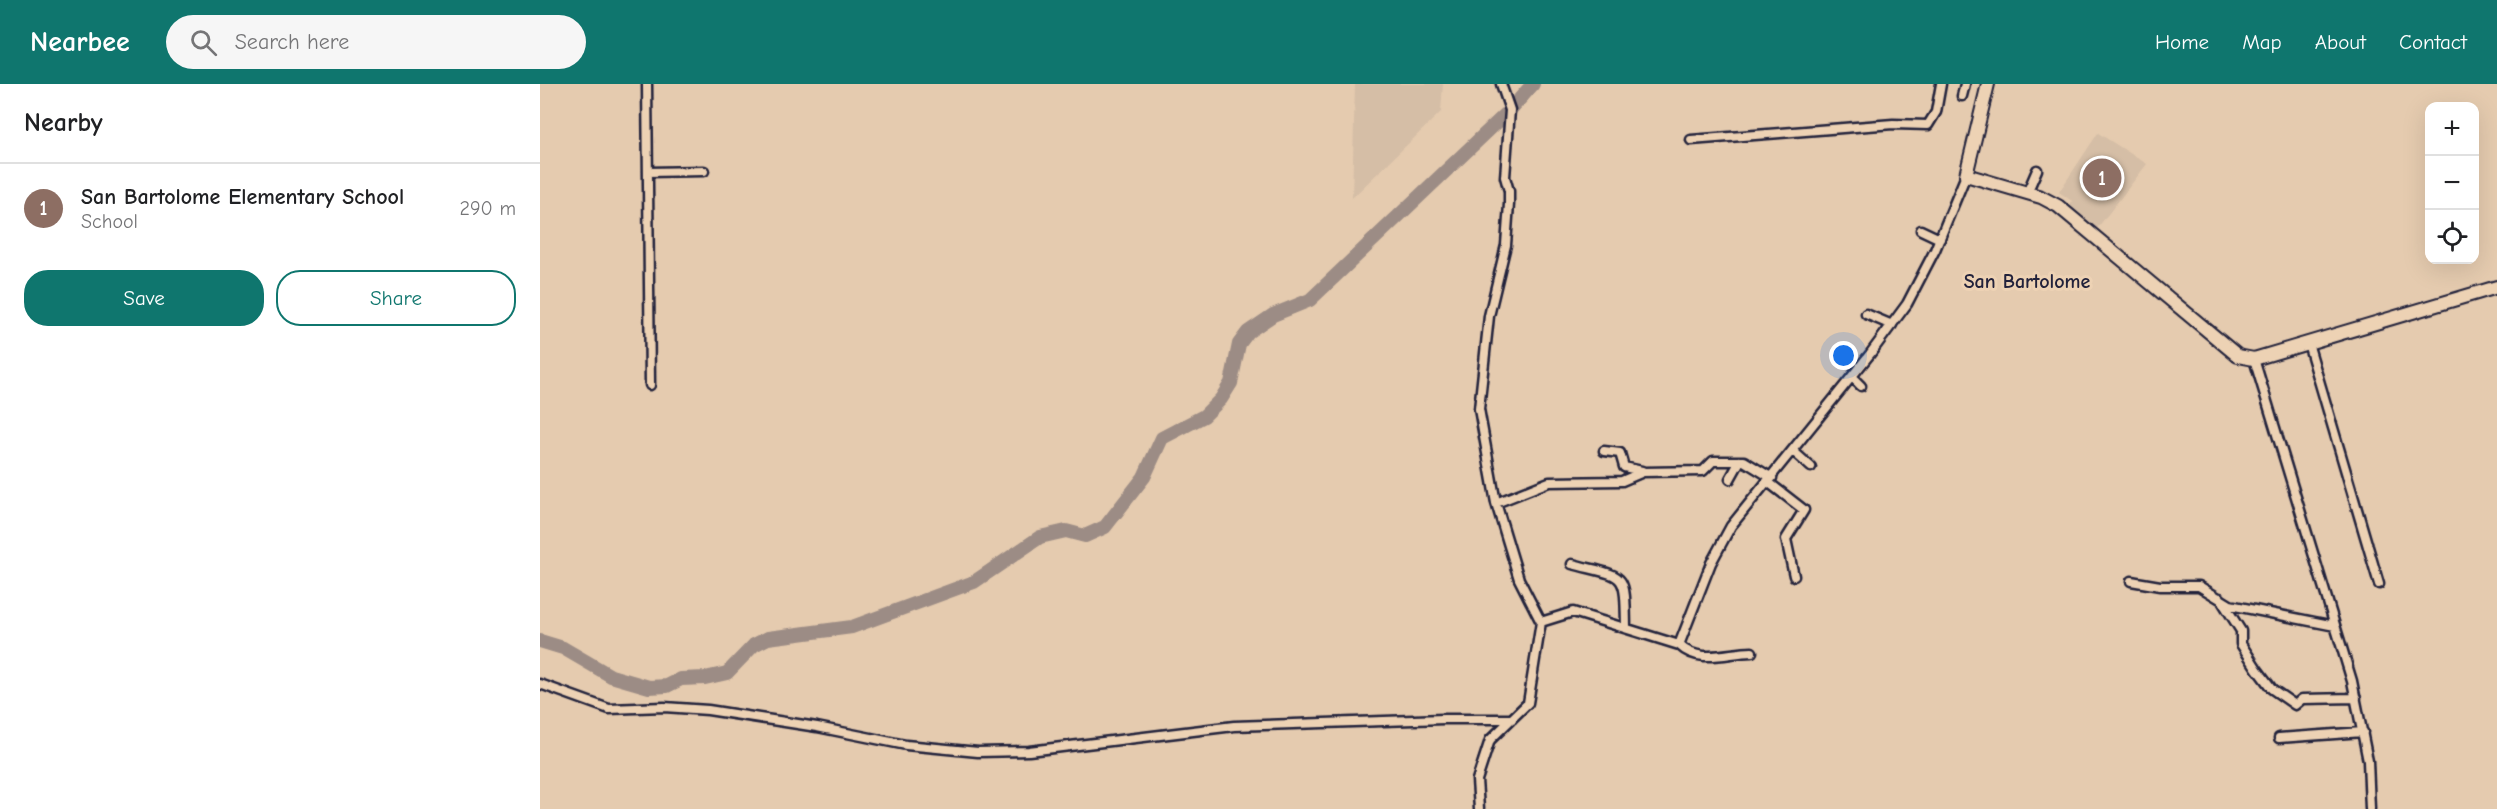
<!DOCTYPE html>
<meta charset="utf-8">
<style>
body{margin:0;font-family:"Comic Neue",sans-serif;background:#f6f6f6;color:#202124}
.controls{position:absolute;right:18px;top:18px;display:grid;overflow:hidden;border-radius:12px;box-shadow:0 6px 24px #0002}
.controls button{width:54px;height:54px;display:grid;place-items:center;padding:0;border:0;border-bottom:2px solid #e0e0e0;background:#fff;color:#202124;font:30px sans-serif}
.you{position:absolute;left:1304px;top:272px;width:21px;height:21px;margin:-15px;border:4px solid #fff;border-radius:50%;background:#1a73e8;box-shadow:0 0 0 9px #1a73e833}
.badge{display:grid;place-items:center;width:39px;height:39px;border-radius:50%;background:#0f766e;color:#fff;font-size:20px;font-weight:700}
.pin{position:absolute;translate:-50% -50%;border:3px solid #fff;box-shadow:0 2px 6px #0006}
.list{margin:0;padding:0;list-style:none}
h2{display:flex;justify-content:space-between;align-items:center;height:78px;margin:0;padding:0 24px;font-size:26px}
h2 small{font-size:20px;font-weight:400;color:#757577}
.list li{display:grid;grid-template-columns:39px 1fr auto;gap:18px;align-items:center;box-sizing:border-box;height:90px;padding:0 24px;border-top:2px solid #e0e0e0}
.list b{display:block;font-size:22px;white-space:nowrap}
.list p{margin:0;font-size:20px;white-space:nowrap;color:#757577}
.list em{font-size:20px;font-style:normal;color:#757577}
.actions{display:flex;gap:12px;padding:18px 24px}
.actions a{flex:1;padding:14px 0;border:2px solid #0f766e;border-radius:24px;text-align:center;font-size:21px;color:#0f766e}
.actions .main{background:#0f766e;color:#fff}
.icon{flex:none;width:33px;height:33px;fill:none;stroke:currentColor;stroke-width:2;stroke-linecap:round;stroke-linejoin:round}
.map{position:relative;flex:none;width:1957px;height:725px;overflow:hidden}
header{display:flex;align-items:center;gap:36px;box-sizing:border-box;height:84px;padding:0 30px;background:#0f766e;color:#fff}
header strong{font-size:28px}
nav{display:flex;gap:33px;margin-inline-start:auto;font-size:21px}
.search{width:420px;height:54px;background:#f6f6f6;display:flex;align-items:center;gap:15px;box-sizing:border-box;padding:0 21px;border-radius:33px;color:#757577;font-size:22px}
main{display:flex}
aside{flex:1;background:#fff}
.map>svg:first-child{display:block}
.built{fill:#d5bea6}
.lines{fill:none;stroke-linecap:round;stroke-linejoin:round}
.river{stroke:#9c8c85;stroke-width:14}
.street-casing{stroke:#22223b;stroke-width:13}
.secondary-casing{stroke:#22223b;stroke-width:16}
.street{stroke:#edd2b4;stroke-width:8}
.secondary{stroke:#edd2b4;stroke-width:12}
.labels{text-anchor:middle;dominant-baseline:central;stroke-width:6;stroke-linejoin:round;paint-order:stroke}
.quarter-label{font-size:20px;font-weight:bold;fill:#22223b;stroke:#edd2b4}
</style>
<header>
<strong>Nearbee</strong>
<div class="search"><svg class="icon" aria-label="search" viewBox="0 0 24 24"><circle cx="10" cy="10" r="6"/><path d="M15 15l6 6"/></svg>Search here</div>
<nav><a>Home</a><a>Map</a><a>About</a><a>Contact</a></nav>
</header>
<main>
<aside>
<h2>Nearby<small></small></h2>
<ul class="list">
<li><span class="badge" style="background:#8d6e63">1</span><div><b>San Bartolome Elementary School</b><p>School</p></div><em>290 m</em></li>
</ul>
<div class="actions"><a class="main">Save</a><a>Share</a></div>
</aside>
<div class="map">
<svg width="1957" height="725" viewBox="0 0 1957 725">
<rect width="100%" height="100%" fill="#e5cbaf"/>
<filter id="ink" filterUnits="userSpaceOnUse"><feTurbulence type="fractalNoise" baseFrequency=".0167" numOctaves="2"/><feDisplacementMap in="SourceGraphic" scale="12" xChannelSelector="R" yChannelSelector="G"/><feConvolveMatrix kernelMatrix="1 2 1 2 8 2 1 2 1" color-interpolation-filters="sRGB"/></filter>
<g filter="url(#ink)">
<path class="built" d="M815,0h88l-2,28 -89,86z
M1558,49l49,31 -52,67 -29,-22 6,-8 -13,-9z"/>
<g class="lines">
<path class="river" d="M0,557l23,7 48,28 38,11 18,-1 14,-7 24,-1 22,-5 27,-28 14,-7 84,-11 122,-45 66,-45 26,-6 19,5 20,-9 39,-50 18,-39 42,-22 17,-17 10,-16 8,-39 9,-12 25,-17 37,-15 200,-190 23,-26"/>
<g class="street-casing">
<path id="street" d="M107,0l3,301
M1422,12l3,-12
M1151,56l202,-16 35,1 8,-13 5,-28
M108,88l56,-1
M1487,109l10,-23
M1381,146l19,9
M1326,230l26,11
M1768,259l71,241
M1714,275l98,322 16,80 2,48
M1312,293l9,9
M1064,367l16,2 4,14 18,4
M1253,367l18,16
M1190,395l10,-18
M1228,398l36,28 -18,29 8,37
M956,419l53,-21 73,-1 21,-9 60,-1 10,-10h31l28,17
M1032,480c55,14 53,6 54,64
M1591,497l29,5h39l31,19 105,21
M1680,514l21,33v13l16,25 15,20 23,16 7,-6 54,-1
M1001,538l32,-10 106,33 32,-82 20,-37 139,-172 37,-50 28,-54 31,-75
M1139,561c21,20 49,7 73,7
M0,600l69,25 55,-2 44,3 109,17 89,18 72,7 51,-1 205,-25 210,-7h68
M1739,654l84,-6
M939,725l-2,-29 13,-40 38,-37 13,-81 -22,-43 -23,-76 -17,-94 10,-93 17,-71 3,-41v-13l-4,-14 5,-67 -9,-26"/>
</g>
<g class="secondary-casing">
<path id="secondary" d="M1448,0l-22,91 75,22 17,9 180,150 16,3 243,-72"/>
</g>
<use href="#street" class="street"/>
<use href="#secondary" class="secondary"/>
</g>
</g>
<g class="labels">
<g class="quarter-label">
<text x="1487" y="197">San Bartolome</text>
</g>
</g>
</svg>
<div class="controls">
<button>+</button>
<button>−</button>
<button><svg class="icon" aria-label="locate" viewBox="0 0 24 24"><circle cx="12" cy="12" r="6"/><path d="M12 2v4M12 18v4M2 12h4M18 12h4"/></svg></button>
</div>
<div class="you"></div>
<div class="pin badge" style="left:1562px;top:94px;background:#8d6e63">1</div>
</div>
</main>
